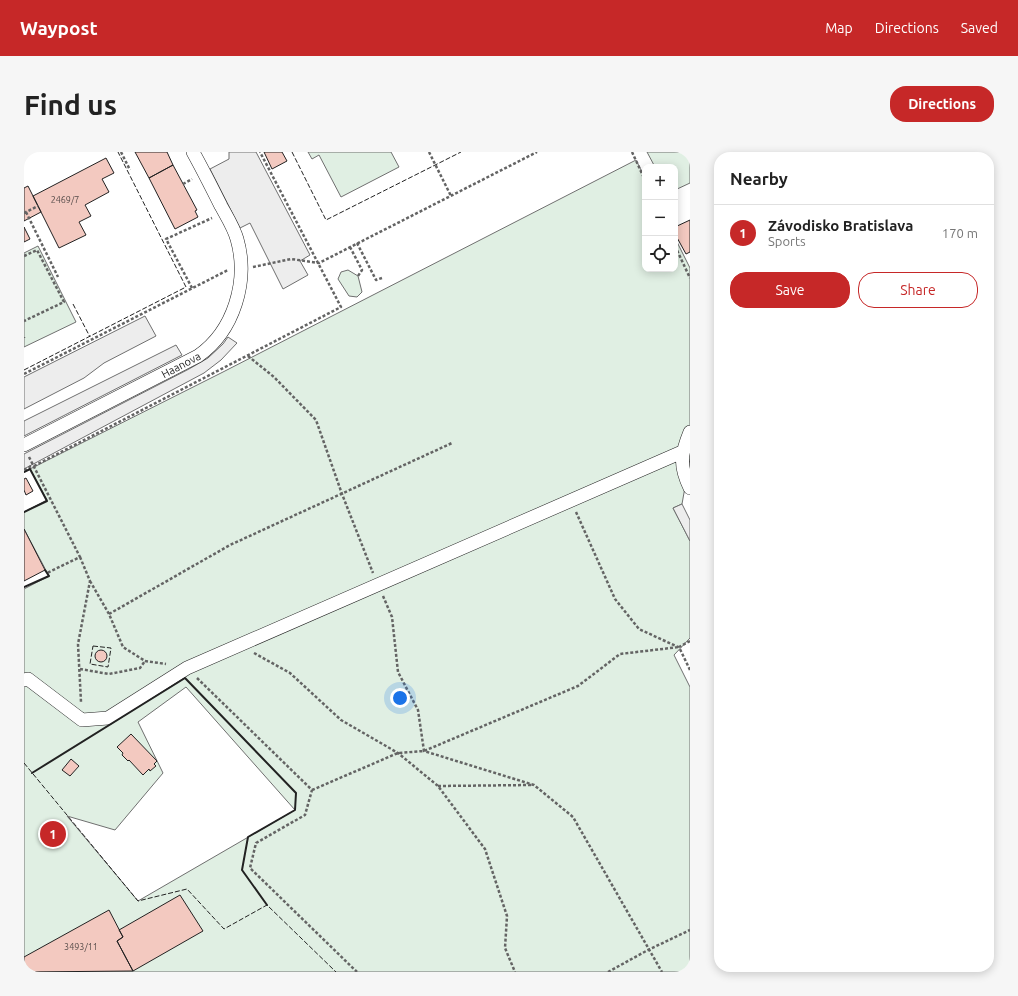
<!DOCTYPE html>
<meta charset="utf-8">
<style>
body{margin:0;font-family:Ubuntu,sans-serif;background:#f6f6f6;color:#222}
.controls{position:absolute;right:12px;top:12px;display:grid;overflow:hidden;border-radius:8px;box-shadow:0 2px 10px #0003}
.controls button{width:36px;height:36px;display:grid;place-items:center;padding:0;border:0;border-bottom:1px solid #e0e0e0;background:#fff;color:#222;font:20px sans-serif}
.you{position:absolute;left:376px;top:546px;width:14px;height:14px;margin:-10px;border:3px solid #fff;border-radius:50%;background:#1a73e8;box-shadow:0 0 0 6px #1a73e833}
.badge{display:grid;place-items:center;width:26px;height:26px;border-radius:50%;background:#c62828;color:#fff;font-size:13px;font-weight:700}
.pin{position:absolute;translate:-50% -50%;border:2px solid #fff;box-shadow:0 1px 4px #0006}
.list{margin:0;padding:0;list-style:none}
h2{display:flex;justify-content:space-between;align-items:center;height:52px;margin:0;padding:0 16px;font-size:17px}
h2 small{font-size:13px;font-weight:400;color:#767676}
.list li{display:grid;grid-template-columns:26px 1fr auto;gap:12px;align-items:center;box-sizing:border-box;height:56px;padding:0 16px;border-top:1px solid #e0e0e0}
.list b{display:block;font-size:15px;white-space:nowrap}
.list p{margin:0;font-size:13px;white-space:nowrap;color:#767676}
.list em{font-size:13px;font-style:normal;color:#767676}
.actions{display:flex;gap:8px;padding:12px 16px}
.actions a{flex:1;padding:9px 0;border:1px solid #c62828;border-radius:16px;text-align:center;font-size:14px;color:#c62828}
.actions .main{background:#c62828;color:#fff}
.icon{flex:none;width:22px;height:22px;fill:none;stroke:currentColor;stroke-width:2;stroke-linecap:round;stroke-linejoin:round}
.map{position:relative;flex:none;width:666px;height:820px;overflow:hidden;border-radius:16px}
header{display:flex;align-items:center;gap:24px;box-sizing:border-box;height:56px;padding:0 20px;background:#c62828;color:#fff}
header strong{font-size:19px}
nav{display:flex;gap:22px;margin-inline-start:auto;font-size:14px}
.intro{display:flex;align-items:center;justify-content:space-between;box-sizing:border-box;height:96px;padding:0 24px}
h1{margin:0;font-size:28px}
.button{padding:10px 18px;border-radius:16px;background:#c62828;color:#fff;font-size:14px;font-weight:700}
main{display:flex;gap:24px;padding:0 24px}
aside{flex:1;background:#fff;border-radius:16px;box-shadow:0 2px 10px #0003}
.map>svg:first-child{display:block}
.green{fill:#e0efe3;stroke:#6f6f6f;fill-rule:evenodd}
.parking{fill:#ededed;stroke:#6f6f6f}
.building{fill:#f3c9c0;stroke:#222}
.lines{fill:none;stroke-linecap:round;stroke-linejoin:round}
.street-casing{stroke:#222;stroke-width:14}
.path{stroke:#646464;stroke-width:2.5;stroke-dasharray:3 2;stroke-linecap:butt}
.street{stroke:#fff;stroke-width:13}
.fence{stroke:#222;stroke-width:1;stroke-dasharray:5 2;stroke-linecap:butt}
.wall{stroke:#222;stroke-width:2}
.labels{text-anchor:middle;dominant-baseline:central;stroke-width:3;stroke-linejoin:round;paint-order:stroke}
.number-label{font-size:9px;fill:#564c4a}
.street-label{font-size:11px;fill:#222;stroke:#fff}
</style>
<header>
<strong>Waypost</strong>
<nav><a>Map</a><a>Directions</a><a>Saved</a></nav>
</header>
<div class="intro"><h1>Find us</h1><a class="button">Directions</a></div>
<main>
<div class="map">
<svg width="666" height="820" viewBox="0 0 666 820">
<rect width="100%" height="100%" fill="#fff"/>
<path class="green" d="M284,0h83l8,15 -58,30 -22,-42 -7,4z
M623,0h43v31l-15,7v-23h-20z
M612,8l9,18v91h30v-31l15,30v191l-8,45 -9,4 17,33v97l-16,17 16,32v285h-666v-383l25,-13 -25,-47v-17l23,-12 -17,-31 193,-97zM162,535l109,123 -157,91 -71,-85 48,14 48,-57 -25,-51z
M14,94l38,76 -52,25v-94z
M324,118l10,6 4,16 -5,5 -8,-1 -11,-17 3,-7z"/>
<path class="parking" d="M205,0h27l54,103 -10,6 8,14 -25,14 -33,-66 -10,5 -30,-59 19,-10z
M121,164l11,20 -52,27 -20,15 -60,31v-32z
M204,185l9,6 -16,17 -17,13 -180,96v-15l165,-85 19,-11 15,-14z
M152,193l6,10 -158,81v-15z
M658,352l8,16v21l-17,-33z"/>
<path class="building" d="M111,0h32l6,13 -24,13z
M240,0h18l5,9 -15,8z
M82,6l8,15 -12,6 7,13 -24,13 6,11 -12,6 7,13 -27,13 -26,-52z
M149,13l24,45 -2,1 3,6 -23,12 -26,-51z
M4,34l13,26 -17,9v-33z
M666,68v32l-4,2 -11,-20v-7z
M0,75l6,12 -6,3z
M2,326l7,13 -7,4 -2,-5v-11z
M0,377l21,41 -21,11z
M71 504a6 6 0 1 1 12 0a6 6 0 1 1-12 0Z
M107,582l26,27 -3,3 2,2 -6,5 -1,-2 -6,6 -14,-15 -1,1 -6,-6 1,-2 -6,-6z
M47,607l8,7 -9,10 -8,-6z
M156,743l23,36 -70,40 -16,-30 6,-4 -4,-7z
M85,758l14,27 -6,4 16,30 -109,1v-15z"/>
<g class="lines">
<g class="street-casing">
<path id="street" d="M666,280c-9,22 -11,33 0,56
M0,293l174,-89c36,-25 51,-75 39,-117 -3,-11 -10,-22 -16,-33 -9,-18 -18,-36 -28,-54
M0,528l4,-1 54,41 26,-2 79,-50 495,-216"/>
</g>
<path class="path" d="M97,0l9,18
M405,0l22,44
M608,0l13,28
M159,32l9,-5
M2,60l32,65
M0,61l14,-7
M333,91l19,37 6,-2
M651,94l15,32
M326,95l12,23 -4,6
M0,104l13,-6 27,52 -40,19
M229,115l38,-8 28,4 218,-111
M168,136l-26,-49 46,-21
M0,185v1
M224,204l26,21 42,43 26,74 31,79
M0,222l204,-104
M5,305l51,100 -33,16
M10,314l307,-159 -81,-155
M0,318l9,-5
M552,360l39,87 24,30 39,18
M56,405l10,24 -12,63 3,58
M66,429l19,33 14,33 22,14 21,3
M359,444l9,21 6,55 20,38 6,41 110,34 39,32 89,155
M85,462l121,-69 222,-102
M666,489l-11,6 11,23
M230,501l36,20 51,47 57,33 40,33 47,63 22,67 -2,32 10,24
M56,517l29,5 31,-6 5,-7
M173,526l115,112 -7,25 -49,28 -6,25 107,104
M414,634l94,-1
M288,638l86,-37 26,-2 154,-65 42,-32 59,-7
M584,820l40,-22 42,-20"/>
<use href="#street" class="street"/>
<path class="fence" d="M268,0l34,68 135,-68
M0,1l2,-1
M49,152l17,33
M0,218l162,-83 -68,-135
M69,494l18,2 -3,19 -18,-3z
M0,611l114,138 49,-12 37,40 43,-24 69,67"/>
<path class="wall" d="M0,320l6,-3 17,32 -23,11
M0,435l25,-11 -4,-6
M8,621l153,-95 111,115 -1,17 -47,27 -6,33 25,35"/>
</g>
<g class="labels">
<g class="number-label">
<text x="41" y="48">2469/7</text>
<text x="57" y="795">3493/11</text>
</g>
<g class="street-label">
<text transform="translate(157 213) rotate(-28)">Haanova</text>
</g>
</g>
</svg>
<div class="controls">
<button>+</button>
<button>−</button>
<button><svg class="icon" aria-label="locate" viewBox="0 0 24 24"><circle cx="12" cy="12" r="6"/><path d="M12 2v4M12 18v4M2 12h4M18 12h4"/></svg></button>
</div>
<div class="you"></div>
<div class="pin badge" style="left:29px;top:682px">1</div>
</div>
<aside>
<h2>Nearby<small></small></h2>
<ul class="list">
<li><span class="badge">1</span><div><b>Závodisko Bratislava</b><p>Sports</p></div><em>170 m</em></li>
</ul>
<div class="actions"><a class="main">Save</a><a>Share</a></div>
</aside>
</main>
